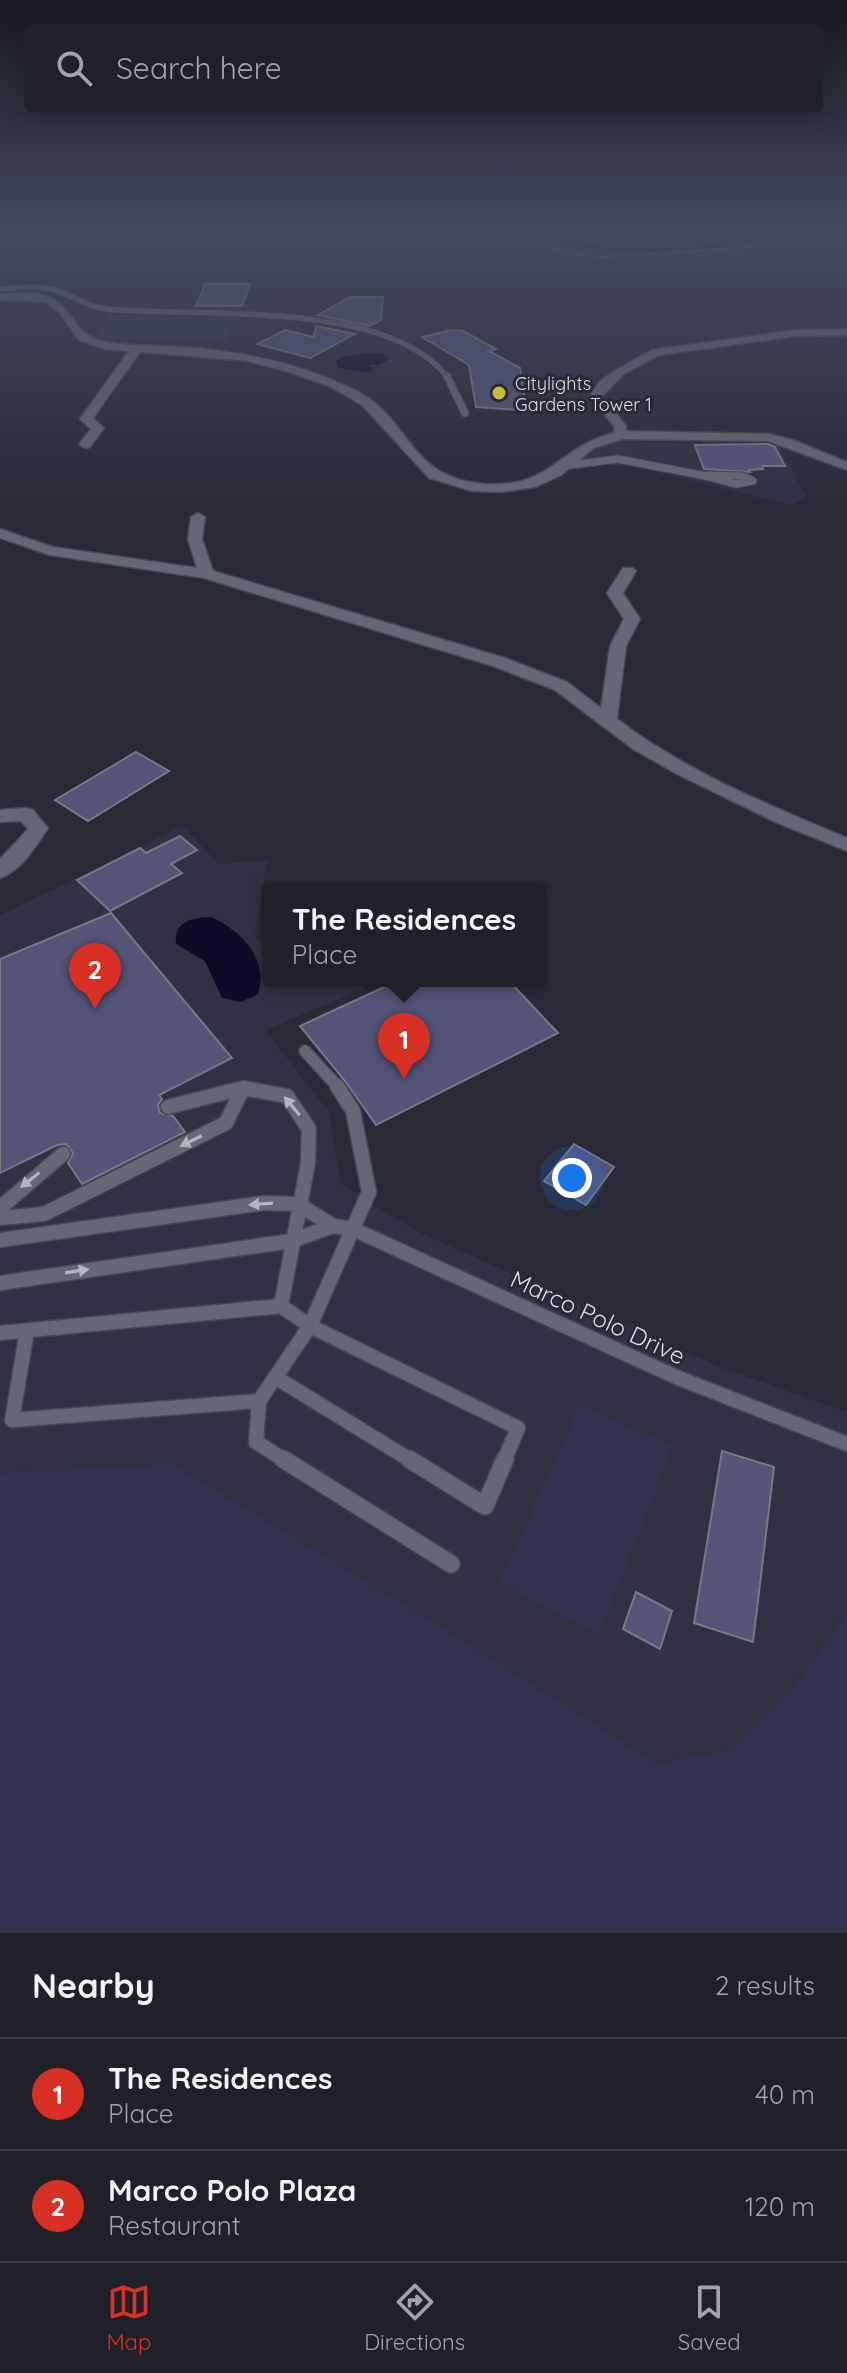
<!DOCTYPE html>
<style>
body{margin:0;font-family:Quicksand,sans-serif;background:#2d2d34;color:#f1f3f6}
.you{position:absolute;left:572px;top:1178px;width:28px;height:28px;margin:-20px;border:6px solid #fff;border-radius:50%;background:#1a73e8;box-shadow:0 0 0 12px #1a73e833}
.badge{display:grid;place-items:center;width:52px;height:52px;border-radius:50%;background:#d93025;color:#fff;font-size:26px;font-weight:700}
.pin{position:absolute;translate:-50% -66px;filter:drop-shadow(0 2px 4px #0008)}
.pin::after{content:'';position:absolute;top:42px;width:28px;height:24px;background:inherit;clip-path:polygon(0 0,100% 0,50% 100%)}
.popup{position:absolute;left:262px;top:883px;width:284px;height:104px;box-sizing:border-box;display:grid;place-content:center;border-radius:8px;background:#202028;filter:drop-shadow(0 2px 6px #0005);font-size:26px;white-space:nowrap;color:#a2a3a8}
.popup b{font-size:30px;color:#f1f3f6}
.popup::after{content:'';position:absolute;left:50%;top:100%;margin-left:-16px;border:16px solid transparent;border-top-color:#202028}
.list{margin:0;padding:0;list-style:none}
h2{display:flex;justify-content:space-between;align-items:center;height:104px;margin:0;padding:0 32px;font-size:34px}
h2 small{font-size:26px;font-weight:400;color:#a2a3a8}
.list li{display:grid;grid-template-columns:52px 1fr auto;gap:24px;align-items:center;box-sizing:border-box;height:112px;padding:0 32px;border-top:2px solid #3d3e45}
.list b{display:block;font-size:30px;white-space:nowrap}
.list p{margin:0;font-size:26px;white-space:nowrap;color:#a2a3a8}
.list em{font-size:26px;font-style:normal;color:#a2a3a8}
.icon{flex:none;width:44px;height:44px;fill:none;stroke:currentColor;stroke-width:2;stroke-linecap:round;stroke-linejoin:round}
.map{position:relative;flex:none;width:847px;height:1933px;overflow:hidden}
.search{position:absolute;background:#202028;box-shadow:0 4px 20px #0003;left:24px;right:24px;top:24px;height:88px;display:flex;align-items:center;gap:20px;box-sizing:border-box;padding:0 28px;border-radius:8px;color:#a2a3a8;font-size:30px}
.sheet{height:328px;background:#202028}
nav{display:flex;justify-content:space-around;align-items:center;box-sizing:border-box;height:112px;border-top:2px solid #3d3e45;background:#202028;font-size:22px;color:#a2a3a8}
nav a{display:grid;justify-items:center;gap:4px}
nav .on{color:#d93025}
.map>svg:first-child{display:block}
.built{fill:#313143}
.green{fill:#323251}
.water{fill:#0e0b29}
.lines{fill:none;stroke-linecap:round;stroke-linejoin:round}
.stream{stroke:#0e0b29;stroke-width:4}
.building{fill:#545479;stroke:#787986;stroke-width:2}
.lane-far4-casing{stroke:#474851;stroke-width:6}
.lane-far3-casing{stroke:#474851;stroke-width:9}
.lane-far2-casing{stroke:#474851;stroke-width:14}
.lane-far1-casing{stroke:#474851;stroke-width:17}
.lane-casing{stroke:#474851;stroke-width:20}
.street-casing{stroke:#474851;stroke-width:3}
.path{stroke:#71727c;stroke-width:2;stroke-dasharray:4 2;stroke-linecap:butt}
.lane-far4{stroke:#666774;stroke-width:5}
.lane-far3{stroke:#666774;stroke-width:7}
.lane-far2{stroke:#666774;stroke-width:11}
.lane-far1{stroke:#666774;stroke-width:14}
.lane{stroke:#666774;stroke-width:17}
.street{fill:#666774;fill-rule:evenodd}
.oneway{fill:#b3b4bd}
.poi-dot{fill:#c7bb3c;stroke:#2a2a36;stroke-width:3}
.labels{text-anchor:middle;dominant-baseline:central;stroke-width:6;stroke-linejoin:round;paint-order:stroke}
.far-poi-label{font-size:18px;fill:#dcdde4;stroke:#2a2a36;text-anchor:start}
.near-street-label{font-size:24px;fill:#dcdde4;stroke:#2a2a36}
</style>
<div class="map">
<svg width="847" height="1933" viewBox="0 0 847 1933">
<rect width="100%" height="100%" fill="#2a2a36"/>
<path class="built" d="M609,438h27l7,5h135l29,55 -17,7 -157,-39 -29,-1 -49,9z
M182,826l37,38 48,-3 -12,75 13,12v33h80l24,4 -107,45 64,82 11,71 76,48 301,135 130,46v200l-53,76 -59,61 -78,15 -485,-300 -172,9v-557z"/>
<path class="green" d="M110,315l127,3 -12,24 -131,-4z
M581,1403l91,44 -73,189 -99,-54z
M172,1464l272,165 213,135 78,-15 59,-61 53,-76v321h-847v-460z"/>
<path class="water" d="M369,353l14,1 6,5 -8,5 -13,1 5,4 -2,4 -33,-5 -2,-7 2,-3z
M211,917c31,14 58,42 47,77l-17,8 -19,-4 -17,-37 -29,-17c-2,-23 15,-26 35,-27z"/>
<g class="lines">
<path class="stream" d="M526,232c92,32 197,14 291,0"/>
</g>
<path class="building" d="M205,284h45l-8,22h-46z
M350,297h33l-2,23 -12,6 -51,-11z
M316,326l39,8 -45,24 -53,-14 28,-14 29,7z
M452,330l11,1 33,18 -7,2 31,17 6,38h-8v4l-42,-3 -7,-42 -47,-28z
M768,444l7,3 10,19h-23l1,3 -14,1 1,2 -46,-3 -9,-24z
M136,752l33,19 -81,50 -33,-21z
M180,836l17,14 -26,14 11,9 -72,38 -33,-31 63,-32 6,5z
M111,913l121,145 -73,37 3,4 -4,6 2,8 13,3 12,16 -103,52 -14,-21 5,-10 -7,-9 -9,1 -57,28v-214z
M397,981h112l49,52 -182,92 -31,-44 -45,-55z
M574,1144l40,23 -28,38 -42,-24z
M722,1451l52,16 -21,175 -59,-19z
M636,1592l36,19 -12,38 -37,-20z"/>
<g class="lines">
<g class="lane-far4-casing">
<path id="lane-far4" d="M0,289c18,-1 37,-4 55,1 19,6 32,17 52,19 90,9 281,-11 341,69"/>
</g>
<g class="lane-far3-casing">
<path id="lane-far3" d="M447,376l18,37
M562,466l56,-7 83,16
M701,475l42,1 10,5 -17,3z"/>
</g>
<g class="lane-far2-casing">
<path id="lane-far2" d="M305,1051l34,37"/>
</g>
<g class="lane-far1-casing">
<path id="lane-far1" d="M168,1107l75,-19 44,8 22,33 -1,34 -27,143
M0,1208l63,-54
M0,1218l44,-4 182,-91 17,-35
M0,1240l264,-37 34,1 35,22 20,3 323,148 171,67
M0,1283l291,-42 42,-15
M27,1331l-15,89 247,-19
M0,1333l281,-27 29,20 208,102 -14,33
M275,1377l137,84
M286,1461l-30,-19 3,-41 51,-75 59,-134 -16,-81 -16,-25"/>
</g>
<g class="lane-casing">
<path id="lane" d="M283,1459l168,105
M409,1459l76,47 20,-47"/>
</g>
<g class="street-casing">
<path id="street" d="M33,293c43,7 34,36 65,47 28,7 56,5 84,7 60,4 117,16 171,42 59,28 54,91 134,95 67,3 71,-38 127,-51v-7l-24,-30 9,-14 17,-12 36,-20 144,-20 51,-1v6l-51,1 -137,19 -35,19 -22,22 24,30v5l142,3 25,6 54,22v8l-79,-29 -145,-2 -29,9 -33,27 -25,12 -34,5 -30,-1 -43,-13 -67,-73 -33,-19 -43,-15 -39,-10 -107,-9 -47,66 11,10 -14,19 -5,1 -6,-4 12,-15 -11,-10 49,-68 -24,-2 -26,-9 -20,-28 -13,-10 -46,-2v-6z
M198,513l7,4 -3,22 11,32 292,87 62,24 34,26 9,-62 14,-27 -17,-26 16,-25h10l3,3 -13,22 17,26 -14,27 -9,73c68,52 151,86 230,119v13l-74,-30 -96,-47 -44,-25 -78,-59 -62,-24 -289,-88 -154,-23 -50,-17v-9l53,18 144,21 -9,-29 3,-22z
M26,808l7,2 15,18c-11,17 -28,44 -48,50v-19l28,-30 -7,-8 -21,1v-12z"/>
</g>
<path class="path" d="M513,232l52,21 37,4 182,-12 63,-9"/>
<use href="#lane-far4" class="lane-far4"/>
<use href="#lane-far3" class="lane-far3"/>
<use href="#lane-far2" class="lane-far2"/>
<use href="#lane-far1" class="lane-far1"/>
<use href="#lane" class="lane"/>
<use href="#street" class="street"/>
</g>
<defs><path id="oneway-solid" d="M-6-.8H1V-3.2L6.5 0L1 3.2V.8H-6Z" transform="scale(2)"/></defs>
<g class="oneway">
<use href="#oneway-solid" transform="translate(292 1106) rotate(-130)"/>
<use href="#oneway-solid" transform="translate(191 1141) rotate(154)"/>
<use href="#oneway-solid" transform="translate(30 1180) rotate(142)"/>
<use href="#oneway-solid" transform="translate(261 1204) rotate(176)"/>
<use href="#oneway-solid" transform="translate(77 1271) rotate(-9)"/>
</g>
<linearGradient id="sky" x2="0" y2="1"><stop stop-color="#17171e"/><stop offset="0.46" stop-color="#444a5d"/><stop offset="1" stop-color="#444a5d" stop-opacity="0"/></linearGradient>
<rect width="847" height="503" fill="url(#sky)"/>
<circle class="poi-dot" cx="499" cy="393" r="8"/>
<g class="labels">
<g class="far-poi-label">
<text x="515" y="383">Citylights<tspan x="515" dy="21">Gardens Tower 1</tspan></text>
</g>
<g class="near-street-label">
<text transform="translate(598 1317) rotate(25)">Marco Polo Drive</text>
</g>
</g>
</svg>
<div class="you"></div>
<div class="pin badge" style="left:404px;top:1079px">1</div>
<div class="popup"><b>The Residences</b>Place</div>
<div class="pin badge" style="left:95px;top:1009px">2</div>
<div class="search"><svg class="icon" aria-label="search" viewBox="0 0 24 24"><circle cx="10" cy="10" r="6"/><path d="M15 15l6 6"/></svg>Search here</div>
</div>
<section class="sheet">
<h2>Nearby<small>2 results</small></h2>
<ul class="list">
<li><span class="badge">1</span><div><b>The Residences</b><p>Place</p></div><em>40 m</em></li>
<li><span class="badge">2</span><div><b>Marco Polo Plaza</b><p>Restaurant</p></div><em>120 m</em></li>
</ul>
</section>
<nav>
<a class="on"><svg class="icon" aria-label="map" viewBox="0 0 24 24"><path d="M3 6l6-2 6 2 6-2v14l-6 2-6-2-6 2zM9 4v14M15 6v14"/></svg>Map</a>
<a><svg class="icon" aria-label="directions" viewBox="0 0 24 24"><path d="M12 3l9 9-9 9-9-9zM9 14v-3h6M13 9l2 2-2 2"/></svg>Directions</a>
<a><svg class="icon" aria-label="saved" viewBox="0 0 24 24"><path d="M7 4h10v16l-5-4-5 4z"/></svg>Saved</a>
</nav>
